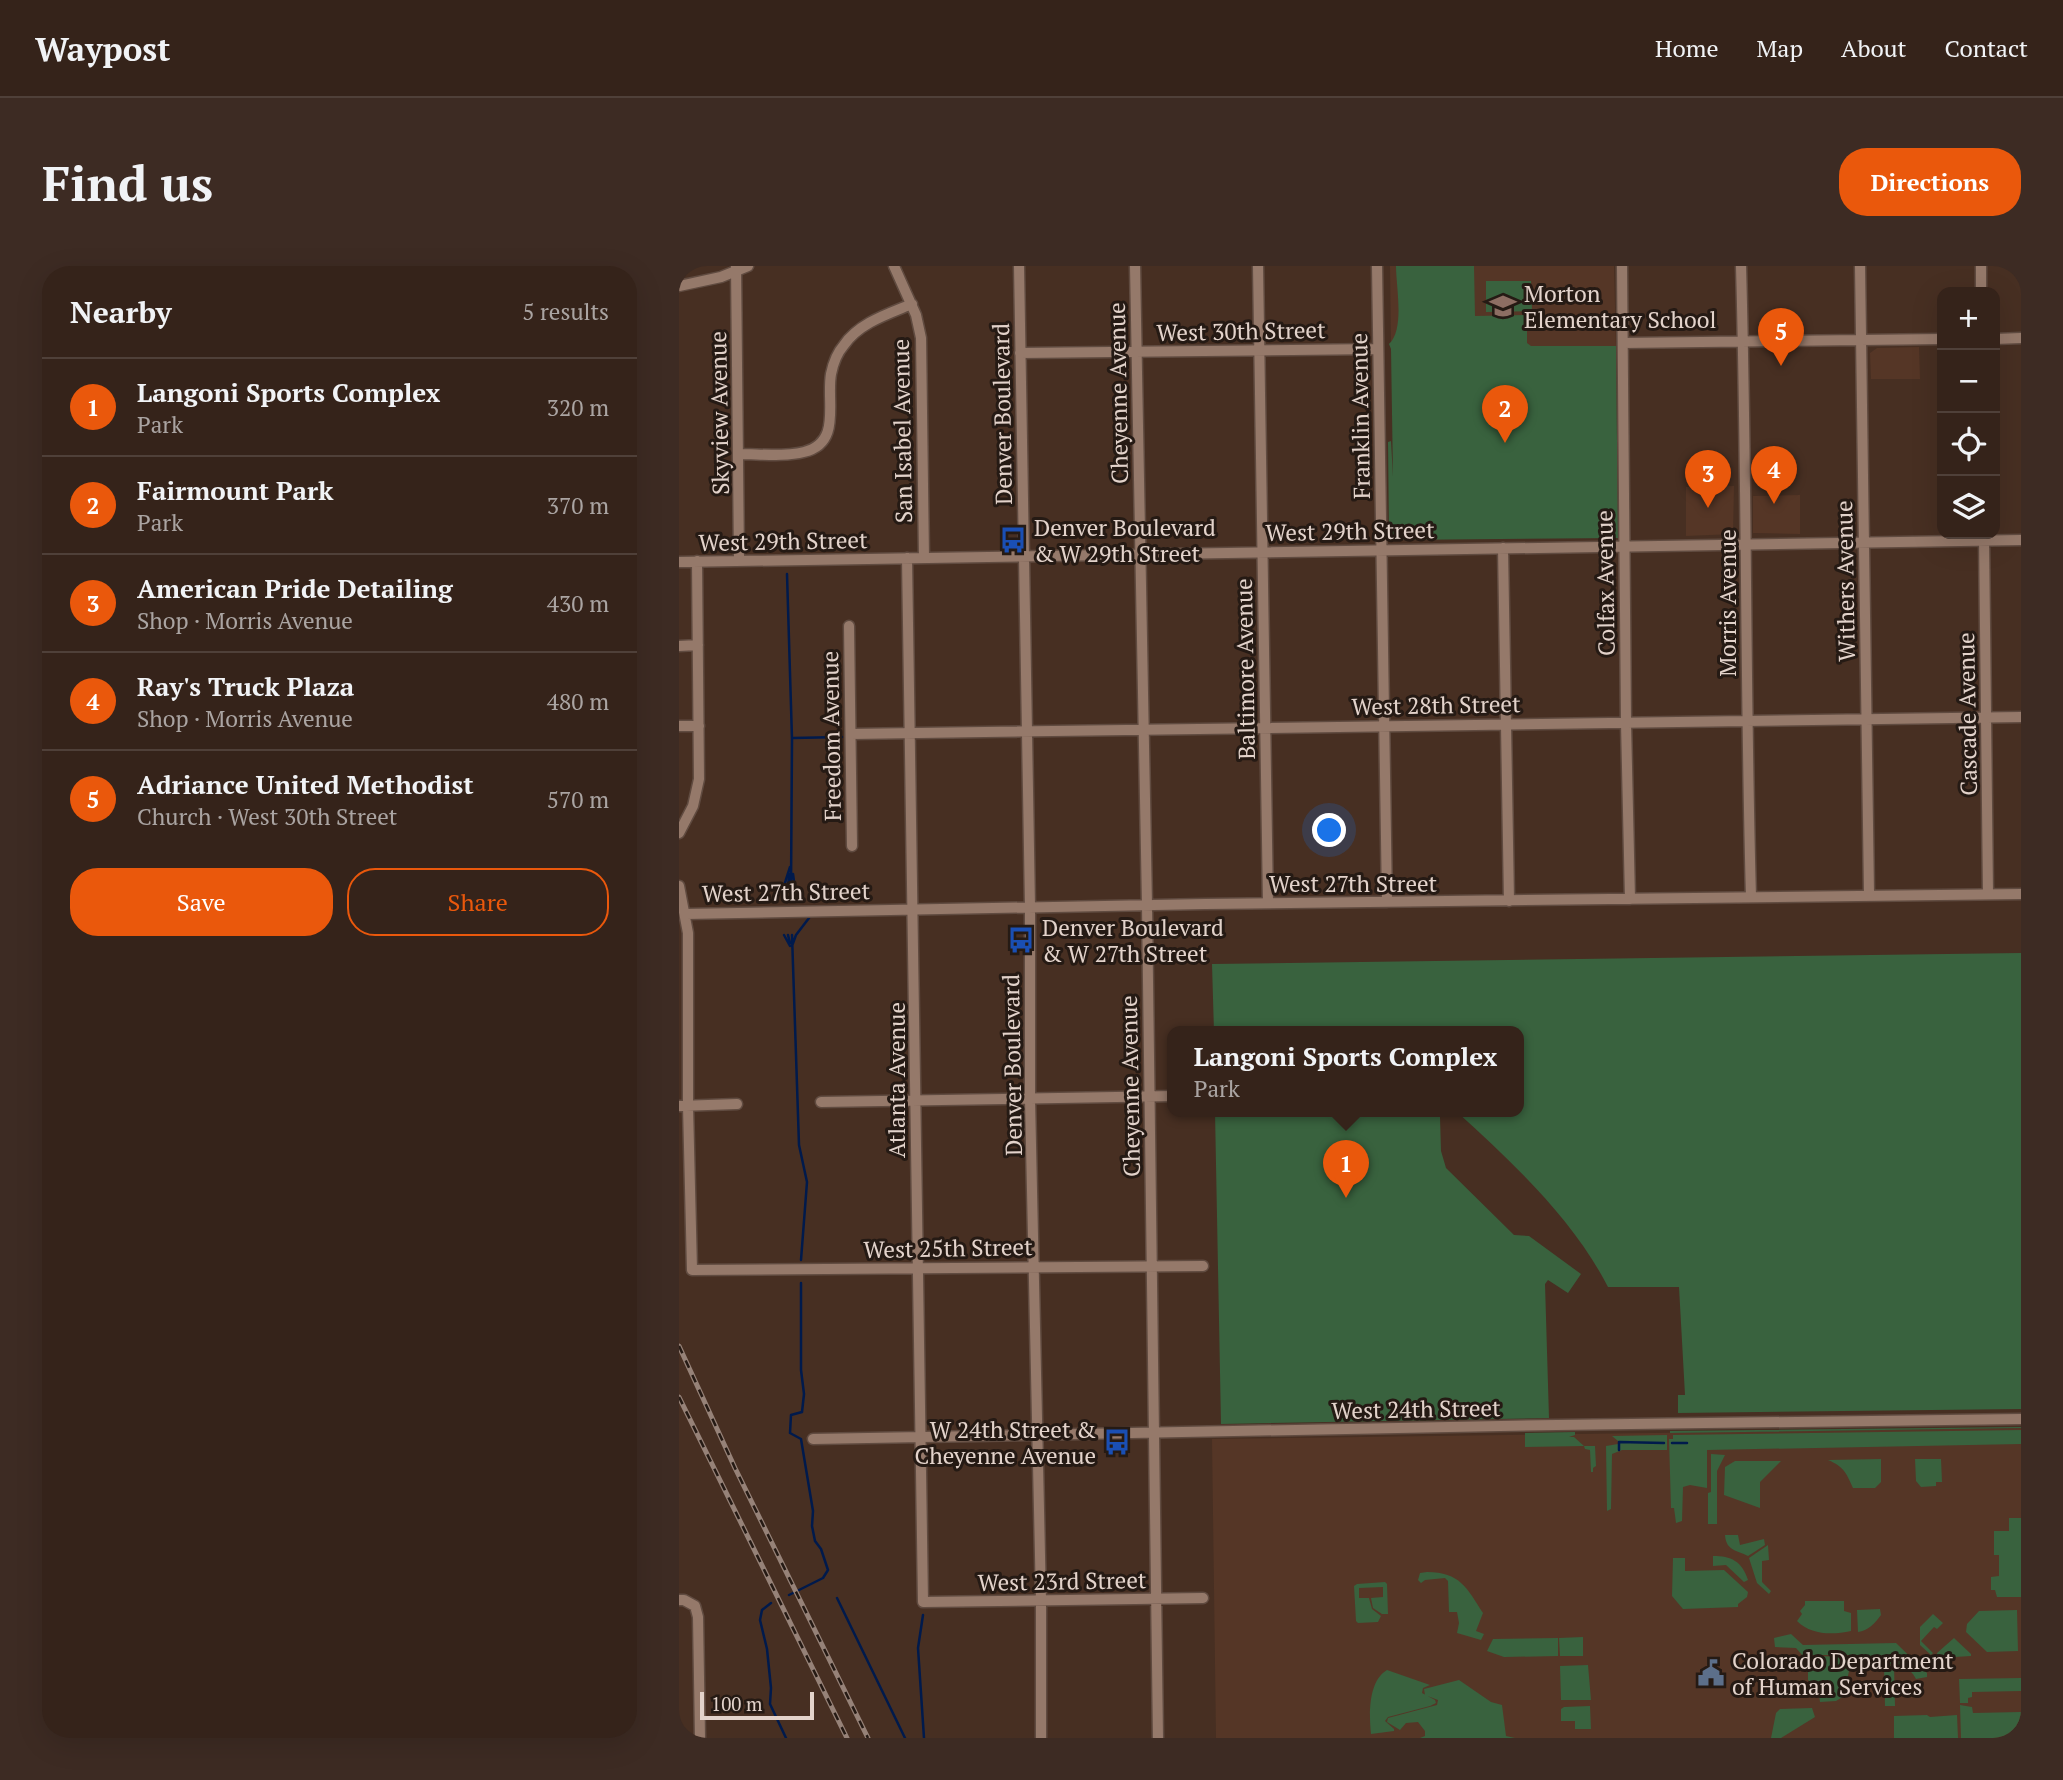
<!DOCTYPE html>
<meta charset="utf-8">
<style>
body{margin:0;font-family:"PT Serif",serif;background:#3d2b23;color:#f1f3f6}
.controls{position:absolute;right:21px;top:21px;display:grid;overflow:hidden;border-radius:14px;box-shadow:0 7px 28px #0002}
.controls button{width:63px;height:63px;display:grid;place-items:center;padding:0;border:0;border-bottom:2px solid #4f4039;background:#35231a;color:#f1f3f6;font:35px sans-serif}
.scale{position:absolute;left:21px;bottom:18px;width:114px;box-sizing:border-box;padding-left:7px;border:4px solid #e3d3cb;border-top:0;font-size:19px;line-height:24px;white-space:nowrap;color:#e3d3cb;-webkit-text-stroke:5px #251a14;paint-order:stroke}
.you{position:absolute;left:651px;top:565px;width:24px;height:24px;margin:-18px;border:5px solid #fff;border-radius:50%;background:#1a73e8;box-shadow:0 0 0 10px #1a73e833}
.badge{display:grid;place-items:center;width:46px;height:46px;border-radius:50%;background:#ea580c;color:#fff;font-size:23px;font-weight:700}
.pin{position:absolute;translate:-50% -58px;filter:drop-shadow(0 2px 4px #0008)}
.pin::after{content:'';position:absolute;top:37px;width:24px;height:21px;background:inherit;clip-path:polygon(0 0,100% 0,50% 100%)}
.popup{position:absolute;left:488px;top:760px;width:357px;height:91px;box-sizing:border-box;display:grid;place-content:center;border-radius:14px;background:#35231a;filter:drop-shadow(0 2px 5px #0005);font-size:23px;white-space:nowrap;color:#aaa4a2}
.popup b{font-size:26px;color:#f1f3f6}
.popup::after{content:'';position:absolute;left:50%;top:100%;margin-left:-14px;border:14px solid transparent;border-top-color:#35231a}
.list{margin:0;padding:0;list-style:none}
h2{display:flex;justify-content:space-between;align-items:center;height:91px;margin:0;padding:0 28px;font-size:30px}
h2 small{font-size:23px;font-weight:400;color:#aaa4a2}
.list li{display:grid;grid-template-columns:46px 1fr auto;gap:21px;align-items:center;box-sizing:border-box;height:98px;padding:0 28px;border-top:2px solid #4f4039}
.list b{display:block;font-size:26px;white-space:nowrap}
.list p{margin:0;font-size:23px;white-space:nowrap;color:#aaa4a2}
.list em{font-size:23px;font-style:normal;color:#aaa4a2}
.actions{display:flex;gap:14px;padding:21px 28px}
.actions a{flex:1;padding:16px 0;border:2px solid #ea580c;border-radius:28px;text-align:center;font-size:24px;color:#ea580c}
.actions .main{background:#ea580c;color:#fff}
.icon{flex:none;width:38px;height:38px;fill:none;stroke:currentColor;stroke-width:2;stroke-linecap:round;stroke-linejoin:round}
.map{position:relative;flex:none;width:1342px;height:1472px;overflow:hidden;border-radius:28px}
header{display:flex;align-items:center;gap:42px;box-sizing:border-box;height:98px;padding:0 35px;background:#35231a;border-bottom:2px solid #4f4039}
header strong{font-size:33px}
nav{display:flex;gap:38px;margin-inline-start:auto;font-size:24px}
.intro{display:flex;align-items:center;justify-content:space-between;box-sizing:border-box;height:168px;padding:0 42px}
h1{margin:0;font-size:49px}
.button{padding:18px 32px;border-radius:28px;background:#ea580c;color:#fff;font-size:24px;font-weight:700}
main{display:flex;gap:42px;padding:0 42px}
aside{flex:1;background:#35231a;border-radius:28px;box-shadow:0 7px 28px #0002}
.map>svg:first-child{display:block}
.built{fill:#553626}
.green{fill:#39623e}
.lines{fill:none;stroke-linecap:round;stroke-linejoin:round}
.stream{stroke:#001a4c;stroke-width:2.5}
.minor-casing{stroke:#604b40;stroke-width:13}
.minor{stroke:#95796a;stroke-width:10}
.rail-casing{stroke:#968278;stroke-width:5}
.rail{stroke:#251a14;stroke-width:2.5;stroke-dasharray:8;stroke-linecap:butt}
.labels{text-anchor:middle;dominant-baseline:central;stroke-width:6;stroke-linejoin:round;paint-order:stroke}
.poi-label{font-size:23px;fill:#e3d3cb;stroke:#251a14;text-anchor:start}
.street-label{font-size:23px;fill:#e3d3cb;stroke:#251a14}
</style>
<header>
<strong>Waypost</strong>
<nav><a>Home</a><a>Map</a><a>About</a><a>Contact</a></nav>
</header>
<div class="intro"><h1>Find us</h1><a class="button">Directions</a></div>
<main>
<aside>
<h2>Nearby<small>5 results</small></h2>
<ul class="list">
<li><span class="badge">1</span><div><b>Langoni Sports Complex</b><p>Park</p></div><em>320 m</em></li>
<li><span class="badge">2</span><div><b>Fairmount Park</b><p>Park</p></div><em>370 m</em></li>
<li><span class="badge">3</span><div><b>American Pride Detailing</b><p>Shop · Morris Avenue</p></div><em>430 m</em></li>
<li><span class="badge">4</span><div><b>Ray's Truck Plaza</b><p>Shop · Morris Avenue</p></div><em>480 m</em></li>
<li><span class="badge">5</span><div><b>Adriance United Methodist</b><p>Church · West 30th Street</p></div><em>570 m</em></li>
</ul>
<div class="actions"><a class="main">Save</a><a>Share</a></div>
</aside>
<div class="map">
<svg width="1342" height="1472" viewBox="0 0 1342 1472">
<rect width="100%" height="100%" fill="#472f22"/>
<path class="built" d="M711,0h224l2,80 -225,2z
M1240,81l1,32h-49l-1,-26 7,-5z
M1055,220l-1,48 -47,2v-49z
M1121,229v39l-47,-1v-37z
M1342,1162v310h-805l-4,-299z"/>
<path class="green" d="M717,0h78l1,50 52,-1v28l4,3h85l2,192 -224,2 -1,-4h-4l-1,-94 3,-1 2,36 -2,-128 -2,-5c16,-15 7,-57 7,-78z
M807,15h45l1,30 -46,1z
M1342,687v456l-343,4v-18h7l-6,-108h-71c-35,-68 -95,-124 -151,-175h62v-80h-305l-2,-68z
M536,846h236l-11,5 1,34 5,17 68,67 15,1 52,38 -13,19 -20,-13 -3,4 4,134 -328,6z
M1342,1161v1l-351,5v-2z
M1342,1164v14l-314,6v38l-17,-3 -7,2 -1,34 -6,2 -2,-15h-3l-2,-69h4v-4z
M896,1166v3l-6,2h5l10,9h11l1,20 -3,2v4h-2l-1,-22 -5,-1 -1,-3 -59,1v-14z
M988,1169v15h-45l-10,4 -1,55 -4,2 -1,-65 12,-2v-3l-6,-5z
M1032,1188l14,1 -8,16v53h-9v-31l3,-1z
M1202,1193v23l-6,6h-22c-6,-13 -8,-21 -25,-28z
M1236,1193h26l1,23h-6v4l-15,1 -5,-6z
M1056,1195h46l-21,21v26l-36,-13 1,-28z
M1330,1252h12v79h-24l-2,-7h-4v-13l8,-1v-21h-5v-24h15z
M1059,1269l2,10 24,-6 1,6 -17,11c-11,-6 -22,-5 -23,-21z
M1089,1279l1,15 -7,1v21l9,9 -2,3 -12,-11 -8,-25z
M1034,1290c18,0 29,5 35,24l-4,2 -18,-17 -13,1z
M994,1292h12v13l39,-1 24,22 -1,5 -9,7v3l-55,2 -11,-13z
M748,1306c33,0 40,16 56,41l-7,18 8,3 -3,6 -24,-7 2,-10 -2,-11h-8l-1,-31 -3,-3 -20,2 -4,3 -3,-3 2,-7z
M706,1316l2,2 1,30h-6l-9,-6 -2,-10 12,-1v-10l-24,1v10h10l3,11 9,7 -3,6 -20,1 -2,-2 -2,-35 3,-2z
M1126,1335h39v10l7,2v18c-19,4 -40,4 -54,-10l5,-7 -2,-3 5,-6z
M1201,1343l1,6c-6,8 -13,16 -23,17l-1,-22z
M1338,1344l1,41 -31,1 -21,-20 1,-8 12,-13z
M1254,1348l10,9 -6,6 -3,-2 -13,14 12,12 -2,2 -11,-10v-18z
M1112,1368l12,11 93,-2 31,30v4l-11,2c-7,-14 -18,-15 -32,-15l-1,-4h-18l-8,-5h-55l-6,-7 -21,-1 -1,-9z
M904,1371v19h-23l-1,-18z
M879,1372v18l-54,1 -17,-6 6,-12z
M1275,1372l17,16v2l-33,2 -1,-5z
M1129,1390l51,1 -10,14 -5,25 -8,5 -16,1 -2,-13 -10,-9z
M909,1399l3,35h-30l-1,-34z
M1215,1399l1,41h-10l-1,-40z
M708,1404l43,15 -7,3 -1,5 13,7 1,3 -6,3 -42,11 -3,4 9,8v2l-23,3c-2,-19 -3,-53 16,-64z
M1342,1412v13l-49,1v5l-4,1v5h-8l-1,-24z
M780,1414l32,22 11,3 4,31 9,2h-95l5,-2v-5l-7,-9 -12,1 -6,7 -13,-8 1,-4 49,-13 1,-5 -13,-5 -1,-6z
M1281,1439l12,2 1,6 48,-1v26h-60z
M911,1440l1,23h-16v-8h-14v-12l3,-2z
M1133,1442l3,9 -34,21h-10l5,-25 4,-4z
M1248,1449l3,2 27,-2 1,23h-64v-22z"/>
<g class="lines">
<path class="stream" d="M108,308l5,165 -1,150
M114,472l49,-1
M114,608l2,15
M104,623l7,-22
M108,623l3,-15
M105,669l6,11
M109,669l2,8
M113,669l7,210 8,37 -6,78
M113,680l4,-11 13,-17
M993,1177h15
M940,1184v-8l45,1
M110,1329l34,-17 5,-8 -7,-21 -6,-8 -3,-15 1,-15 -12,-72 -11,-6 1,-18 11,-3 2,-18 -3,-24v-87
M158,1332l68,140
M92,1337l-9,7 -2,10 7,29 4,39 -1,16 16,34
M244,1349l-5,33 6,90"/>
<g class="minor-casing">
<path id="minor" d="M57,0l3,294
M215,0l22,49 5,23 3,220
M340,0l11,641v192l11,502v137
M456,0l12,639 11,833
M579,0l10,637
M698,0l10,636
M943,0l4,457 4,176
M1062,0c6,210 4,421 10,631
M1181,0l9,628
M1302,0v26
M0,20l42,-9 27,-11
M1316,73l26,-1
M944,77l319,-4
M341,87l358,-4
M60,188c21,0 45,3 65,-2 38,-9 22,-50 27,-78 2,-10 6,-21 13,-29 15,-22 44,-31 68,-41
M1305,271l4,357
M824,282l6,353
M228,292l16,1044 280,-4
M0,296l1342,-22
M170,360l3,220
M0,380l19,-1
M0,460h20
M172,468l1170,-17
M0,567l14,-27 6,-27 -2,-218
M0,620l9,47v173l4,164 511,-4
M7,648l519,-10 816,-10
M142,836l352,-6
M0,840l58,-2
M134,1173l744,-14 464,-6
M0,1334h5l11,6 3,11 2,121"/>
</g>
<use href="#minor" class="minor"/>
<g class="rail-casing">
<path id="rail" d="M0,1080l56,122 133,270
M0,1131l168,341"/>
</g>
<use href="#rail" class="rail"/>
</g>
<defs>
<g id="school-bare" transform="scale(2.1)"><path d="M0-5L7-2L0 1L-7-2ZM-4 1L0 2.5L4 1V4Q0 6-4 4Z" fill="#8d6e63" stroke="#251a14" stroke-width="2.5" paint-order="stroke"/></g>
<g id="bus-bare" transform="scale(2.1)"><path d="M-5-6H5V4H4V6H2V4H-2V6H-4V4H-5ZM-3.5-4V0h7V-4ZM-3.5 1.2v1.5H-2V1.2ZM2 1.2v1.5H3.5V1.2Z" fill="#1a4fb4" stroke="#251a14" stroke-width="2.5" paint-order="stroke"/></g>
<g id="civic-bare" transform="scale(2.1)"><path d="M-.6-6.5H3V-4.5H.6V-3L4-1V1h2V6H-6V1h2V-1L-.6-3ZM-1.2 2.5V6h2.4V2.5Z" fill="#5c6f8a" stroke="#251a14" stroke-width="2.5" paint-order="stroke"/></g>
</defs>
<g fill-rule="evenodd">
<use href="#school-bare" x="824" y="40"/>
<use href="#bus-bare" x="334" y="274"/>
<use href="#bus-bare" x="342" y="674"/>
<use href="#bus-bare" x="438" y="1176"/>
<use href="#civic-bare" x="1032" y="1407"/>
</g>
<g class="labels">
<g class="poi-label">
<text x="845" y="27">Morton<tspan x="845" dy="26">Elementary School</tspan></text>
<text x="355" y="261">Denver Boulevard<tspan x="355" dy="26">&amp; W 29th Street</tspan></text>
<text x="363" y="661">Denver Boulevard<tspan x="363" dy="26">&amp; W 27th Street</tspan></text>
<text x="417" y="1163" text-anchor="end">W 24th Street &amp;<tspan x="417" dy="26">Cheyenne Avenue</tspan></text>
<text x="1053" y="1394">Colorado Department<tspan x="1053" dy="26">of Human Services</tspan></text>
</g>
<g class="street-label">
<text transform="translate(562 65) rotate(-1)">West 30th Street</text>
<text transform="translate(439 127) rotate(-91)">Cheyenne Avenue</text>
<text transform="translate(40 147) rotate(-91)">Skyview Avenue</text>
<text transform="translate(323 148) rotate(-91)">Denver Boulevard</text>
<text transform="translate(681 150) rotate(-91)">Franklin Avenue</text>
<text transform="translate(223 165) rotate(-91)">San Isabel Avenue</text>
<text transform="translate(671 265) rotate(-1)">West 29th Street</text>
<text transform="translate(104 275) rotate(-1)">West 29th Street</text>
<text transform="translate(1166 315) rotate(-91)">Withers Avenue</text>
<text transform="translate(926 317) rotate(-91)">Colfax Avenue</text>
<text transform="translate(1048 337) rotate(-90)">Morris Avenue</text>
<text transform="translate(566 403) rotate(-91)">Baltimore Avenue</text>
<text transform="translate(757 439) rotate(-1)">West 28th Street</text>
<text transform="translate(1288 448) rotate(-91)">Cascade Avenue</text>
<text transform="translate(152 470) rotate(-91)">Freedom Avenue</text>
<text x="674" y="617">West 27th Street</text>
<text transform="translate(107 626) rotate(-1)">West 27th Street</text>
<text transform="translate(333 799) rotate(-91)">Denver Boulevard</text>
<text transform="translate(217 814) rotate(-90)">Atlanta Avenue</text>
<text transform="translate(451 820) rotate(-91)">Cheyenne Avenue</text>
<text transform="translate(269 982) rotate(-1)">West 25th Street</text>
<text transform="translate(737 1143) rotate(-1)">West 24th Street</text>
<text transform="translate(383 1315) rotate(-1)">West 23rd Street</text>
</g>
</g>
</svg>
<div class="controls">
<button>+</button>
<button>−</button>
<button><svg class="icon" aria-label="locate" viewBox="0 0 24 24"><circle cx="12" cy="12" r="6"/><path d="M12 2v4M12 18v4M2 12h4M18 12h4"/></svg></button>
<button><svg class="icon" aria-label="layers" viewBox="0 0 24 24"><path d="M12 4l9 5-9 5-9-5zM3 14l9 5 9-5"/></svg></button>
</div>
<div class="scale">100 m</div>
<div class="you"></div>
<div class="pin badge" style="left:667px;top:932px">1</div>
<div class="popup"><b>Langoni Sports Complex</b>Park</div>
<div class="pin badge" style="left:826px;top:177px">2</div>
<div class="pin badge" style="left:1029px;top:242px">3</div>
<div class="pin badge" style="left:1095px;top:238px">4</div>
<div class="pin badge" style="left:1102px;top:100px">5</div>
</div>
</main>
